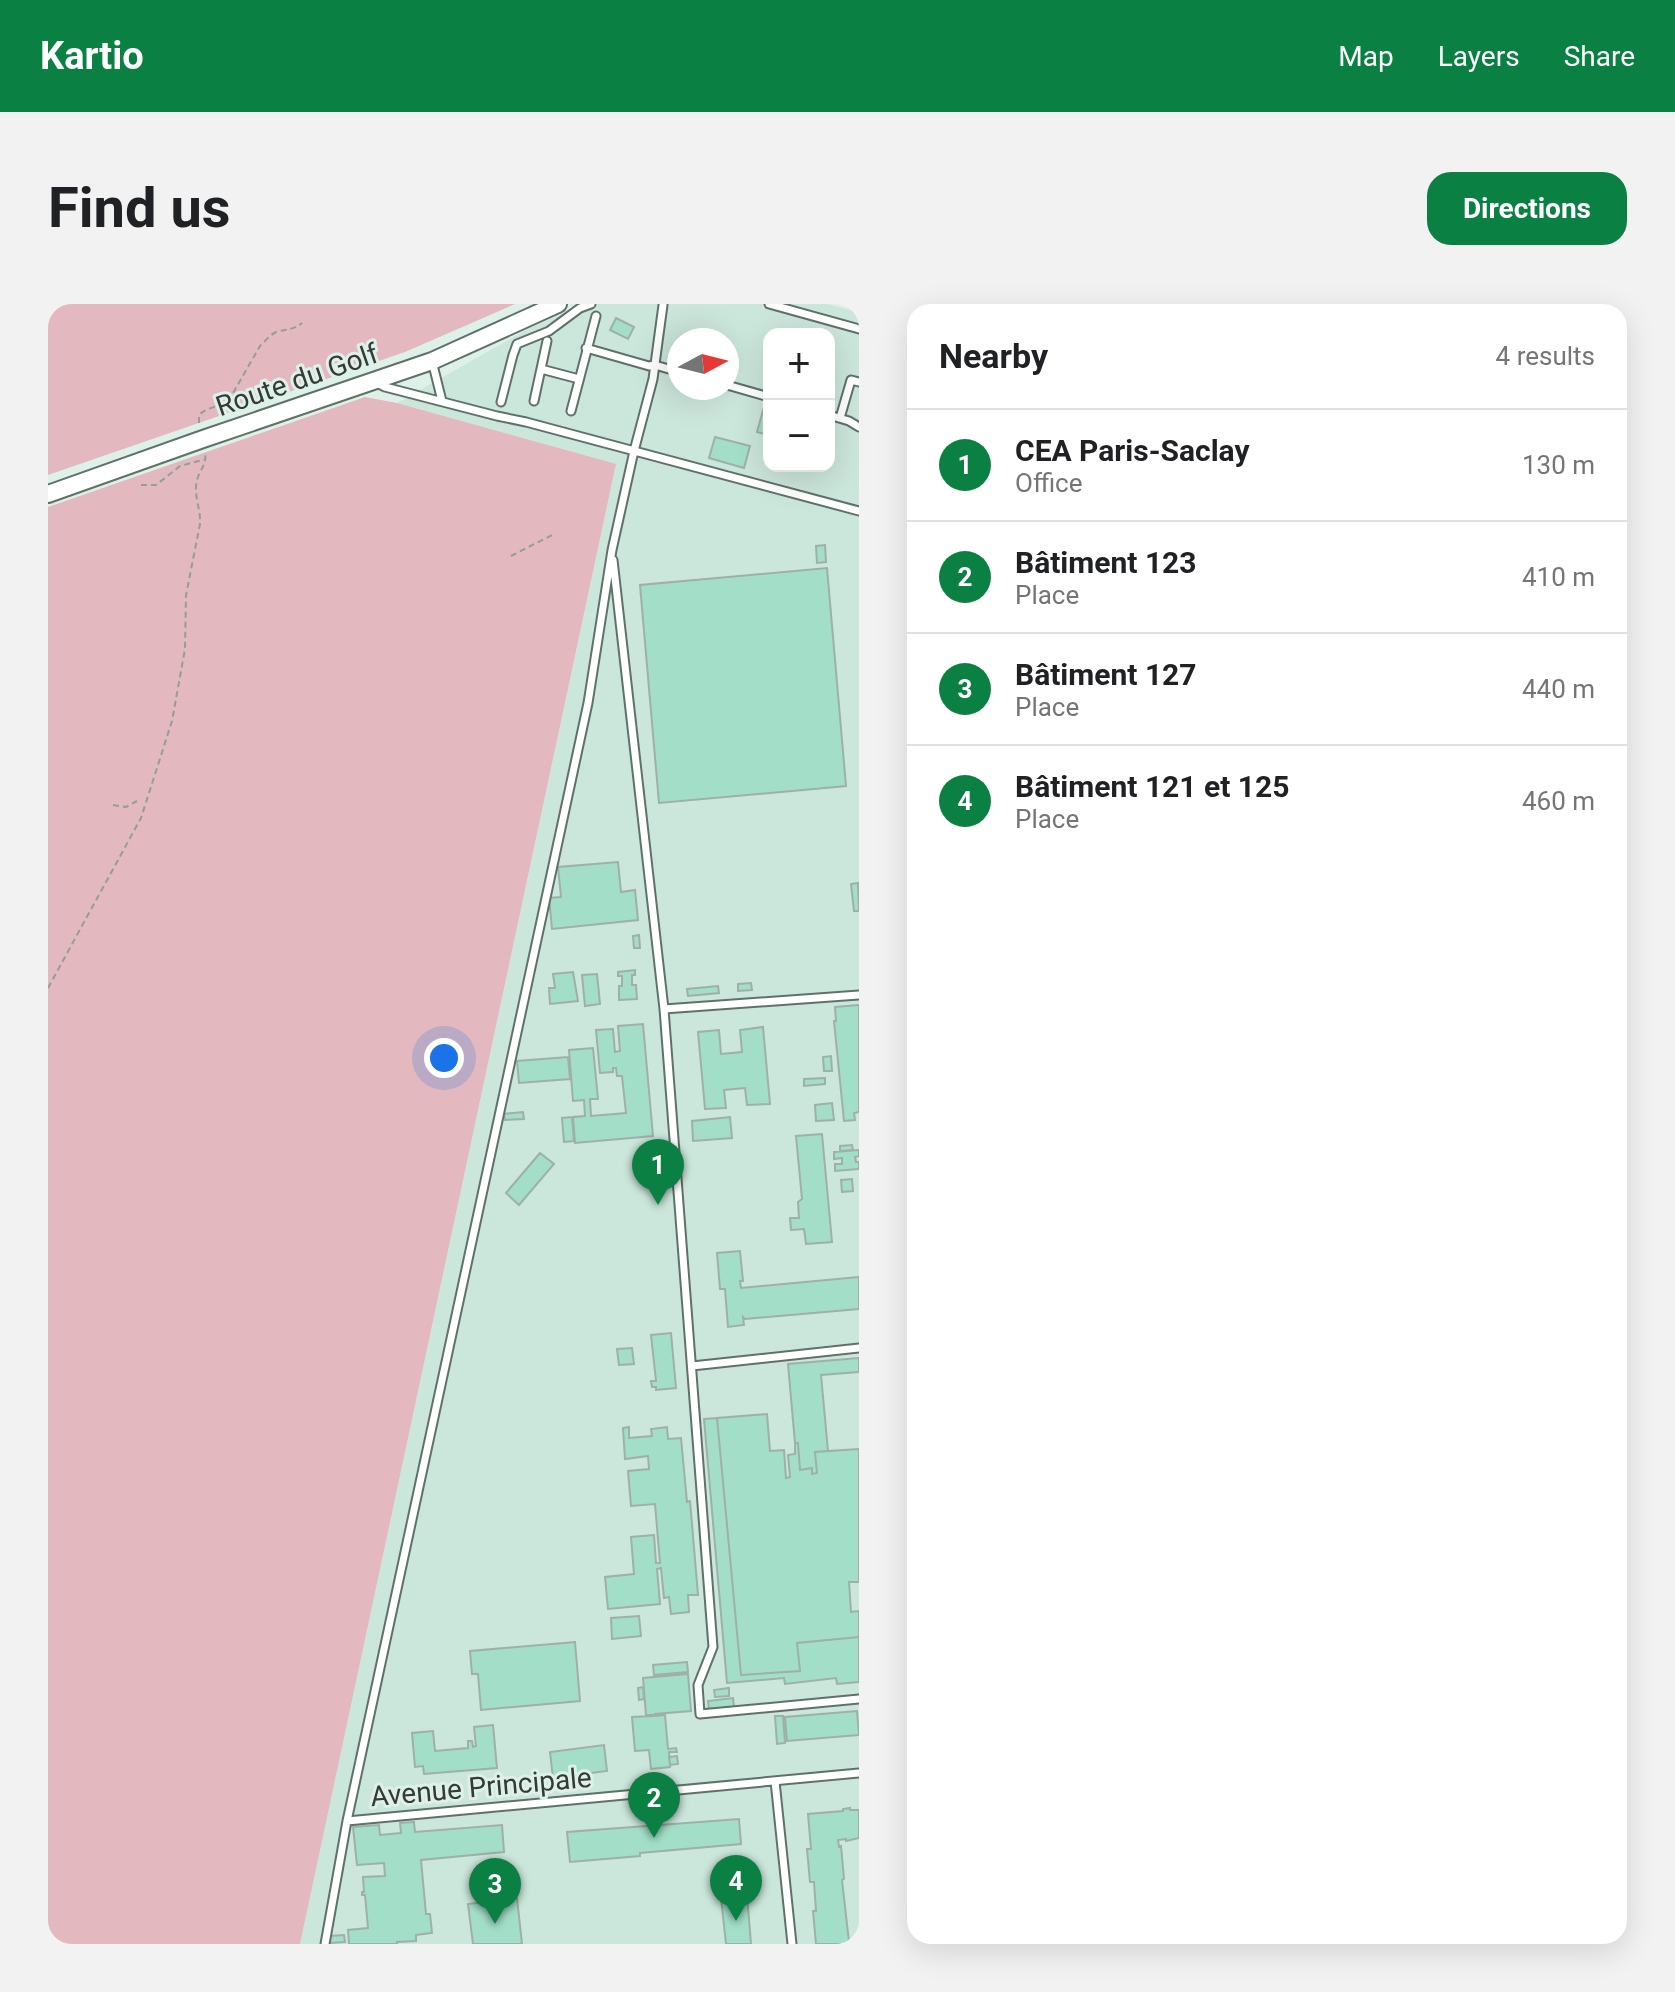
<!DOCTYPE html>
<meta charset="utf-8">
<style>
body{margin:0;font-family:Roboto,sans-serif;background:#f2f2f2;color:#202124}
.controls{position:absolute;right:24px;top:24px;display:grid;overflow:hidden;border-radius:16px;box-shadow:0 8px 32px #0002}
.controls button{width:72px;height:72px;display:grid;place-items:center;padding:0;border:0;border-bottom:2px solid #e0e0e0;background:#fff;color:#202124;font:40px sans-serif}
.compass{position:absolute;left:619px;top:24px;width:72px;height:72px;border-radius:50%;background:#fff;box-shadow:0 8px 32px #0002;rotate:83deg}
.you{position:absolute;left:396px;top:754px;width:28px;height:28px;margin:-20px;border:6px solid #fff;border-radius:50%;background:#1a73e8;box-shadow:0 0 0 12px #1a73e833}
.badge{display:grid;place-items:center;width:52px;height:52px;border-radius:50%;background:#0b8043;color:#fff;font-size:26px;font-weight:700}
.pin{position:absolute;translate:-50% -66px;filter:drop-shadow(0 2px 4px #0008)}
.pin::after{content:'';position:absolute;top:42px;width:28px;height:24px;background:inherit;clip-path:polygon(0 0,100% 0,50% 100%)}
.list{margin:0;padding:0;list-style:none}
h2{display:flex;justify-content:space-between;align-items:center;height:104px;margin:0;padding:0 32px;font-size:34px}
h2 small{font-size:26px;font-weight:400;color:#757577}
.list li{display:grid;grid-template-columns:52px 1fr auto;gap:24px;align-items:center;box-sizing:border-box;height:112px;padding:0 32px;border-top:2px solid #e0e0e0}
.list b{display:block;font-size:30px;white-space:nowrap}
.list p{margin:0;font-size:26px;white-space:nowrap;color:#757577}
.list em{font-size:26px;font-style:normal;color:#757577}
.map{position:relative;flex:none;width:811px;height:1640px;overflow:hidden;border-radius:24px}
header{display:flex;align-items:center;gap:48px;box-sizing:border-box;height:112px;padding:0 40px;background:#0b8043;color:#fff}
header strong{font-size:38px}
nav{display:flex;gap:44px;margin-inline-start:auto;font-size:28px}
.intro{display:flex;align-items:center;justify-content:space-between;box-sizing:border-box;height:192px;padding:0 48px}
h1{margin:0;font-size:56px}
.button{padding:20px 36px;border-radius:24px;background:#0b8043;color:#fff;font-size:28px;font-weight:700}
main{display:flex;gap:48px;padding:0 48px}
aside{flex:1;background:#fff;border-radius:24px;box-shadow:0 8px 32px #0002}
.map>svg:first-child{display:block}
.built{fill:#cbe6db;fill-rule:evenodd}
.green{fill:#e3b8be}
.building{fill:#a3dfc8;stroke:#9eb0a9;stroke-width:2}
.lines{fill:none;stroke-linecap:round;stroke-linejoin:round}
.service-casing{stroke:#60716a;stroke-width:11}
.tertiary-casing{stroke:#60716a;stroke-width:20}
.path{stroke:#919e99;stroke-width:2;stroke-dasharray:6 4;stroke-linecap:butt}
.service{stroke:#fff;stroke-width:7}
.tertiary{stroke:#fff;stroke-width:16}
.labels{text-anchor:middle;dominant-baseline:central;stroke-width:6;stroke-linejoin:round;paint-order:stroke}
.street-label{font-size:28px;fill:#333a37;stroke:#def1e9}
</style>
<header>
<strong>Kartio</strong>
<nav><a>Map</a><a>Layers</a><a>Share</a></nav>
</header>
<div class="intro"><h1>Find us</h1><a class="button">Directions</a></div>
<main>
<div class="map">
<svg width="811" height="1640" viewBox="0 0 811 1640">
<rect width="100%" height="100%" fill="#def1e9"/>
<path class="built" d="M537,0h242l32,8v1632h-559l316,-1479 -219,-62 129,-73zM721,30h60v132h-60zM631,36h48v48h-48z"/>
<path class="green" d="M0,0h467l-110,48 -357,123z
M317,93l32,6 219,61 -316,1480h-252v-1437z"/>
<path class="building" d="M568,14l18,9 -6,12 -18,-9z
M716,103l5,1v27l-12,-3z
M667,133l35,9 -6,22 -35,-10z
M777,241l1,17 -9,1 -1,-17z
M779,264l19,218 -187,17 -19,-218z
M570,558l3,30 14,-2 3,30 -86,9 -3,-31 12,-1 -3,-30z
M810,579l1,28h-5l-3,-27z
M591,631l1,13h-6l-1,-12z
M587,666v5h-3v10h4l1,14 -18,1v-14h3v-10h-4v-4z
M525,668l5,29 -28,3 -1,-16h6l-2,-14z
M549,670l3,30 -15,2 -3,-31z
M703,679l1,7 -14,1v-7z
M670,682l1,7 -31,3 -1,-7z
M811,701v107l-5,1 1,7 -11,1 -10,-100h2l-1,-14z
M595,720l10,112 -78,7 -2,-26 12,-1 -1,-16 -11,1 -4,-51 24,-2 5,51h-8l1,17 35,-3 -4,-37h-5l-1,-8h-3v4l-13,1 -4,-43 17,-1 2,23 5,-1 -2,-25z
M715,723l7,77 -23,1 -2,-17 -21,2 2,18 -21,1 -7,-77 21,-2 2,24 21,-2 -2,-22z
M783,752l1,15h-8l-1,-14z
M520,753l2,22 -51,4 -2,-22z
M777,774v6l-21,2v-7z
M784,799l2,17 -18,1 -1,-16z
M475,808l1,7 -19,1 -1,-6z
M524,813l2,24 -10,1 -2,-24z
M682,813l2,21 -39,3 -1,-20z
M774,830l10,108 -26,2 -2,-15 -13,1 -1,-12h9l-1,-16 4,-3 -6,-63z
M804,841l1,5 -13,1v-5z
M811,846v6l-4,1 1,5h3v7l-24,2v-7h7v-6l-8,1v-7z
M492,849l14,11 -35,41 -13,-12z
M804,875l1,12 -11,1 -1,-12z
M692,947l3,30h-3l1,7 118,-11v32l-114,10 -2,-2 1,8 -16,2 -3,-38h-5l-3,-36z
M623,1029l5,55 -20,2v-3h-4l-1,-6h5l-5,-46z
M584,1044l2,16 -15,1 -2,-16z
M811,1054v14l-38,3 7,76 -13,1 2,21 -5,1v-6l-12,2 -2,-27h-3l-7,-79z
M719,1110l3,37 14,-1 2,28 4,-1 -2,-22 7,-1v-11h3l2,27 12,-2v6l5,-1 -2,-21 44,-3v133h-10l2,30 8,-1v26l-62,6 3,28 -59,4 -24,-257z
M669,1114l24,257 59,-4 -3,-28 62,-6v45l-22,2 -1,-6 -51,6 -1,-6 -57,5 -23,-264z
M581,1123v11l23,-2 -1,-7 16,-2 1,12 13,-1 6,64 3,-1 8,94h-10l1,17 -18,2 -2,-17 -5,1 -3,-30 -4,1 3,35 -52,5 -3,-32 29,-3 -3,-37 23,-2 2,28h4l-5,-59 -24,2 -3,-35 21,-2 -1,-13 -23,3 -2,-31z
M591,1312l2,20 -29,3 -1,-21z
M527,1338l5,59 -99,9 -3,-36h-6l-2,-23z
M639,1358l1,10 -34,3 -1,-10z
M640,1370l3,37 -36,3v2l10,-1 3,34 8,-1 1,4h-8l1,15 -19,2 -2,-19 -14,1 -3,-34 21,-1v-1h-7l-3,-37z
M595,1383l1,12 -5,1 -1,-12z
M681,1384v8l-14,1 -1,-7z
M685,1394l1,9 -25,2 -1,-8z
M809,1407l2,24 -72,6 -2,-24z
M727,1412h8l2,27 -8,1z
M445,1421l4,43 -73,6 -1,-8 -8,1 -3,-34 21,-2 2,20 33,-3v-7h4l1,6 3,-1 -2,-19z
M556,1441l3,26 -54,7 -3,-26z
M629,1452l1,8 -8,1 -1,-8z
M802,1504v2h9v28l-13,3v-2l-8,1 1,7 2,-1 3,33 -2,1 7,62 -2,2h-31l-3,-33h3l-2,-29h-4l-3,-33h4l-3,-35 35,-3v-2z
M691,1515l2,25 -101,9v3l-70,6 -3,-30z
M366,1518l1,10 87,-7 2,27 -83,8 5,54h4l2,19 -16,2v6l-19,1v2h-48l-1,-14 20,-2 -3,-33h-3v-3h2l-1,-15 22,-1 -1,-13 -27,2 -4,-38 26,-2 1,10 21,-2 -1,-10z
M699,1591l4,49h-25l-5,-46z
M469,1594l5,46h-49l-5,-40z
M296,1631l1,7 -15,1v-7z"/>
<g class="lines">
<g class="service-casing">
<path id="service" d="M721,0l90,25
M538,44l63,18 6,-1 24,7
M384,57l10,40
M493,65l38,10
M327,78l10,5 112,29 29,6 333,89
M679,81l42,12
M486,97l13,-60
M453,98l12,-47 4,-11 32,-13 31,-23 11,-4
M523,107l25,-95
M781,111l20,6 10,6
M792,114l11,-38 8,2
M565,256l51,449 49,638 -15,38 2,29 159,-15
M616,705l195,-14
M644,1062l167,-18
M727,1477l17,163
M299,1517l512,-48
M277,1640l22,-123 241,-1118 24,-153 22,-99 19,-72 10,-74"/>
</g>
<g class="tertiary-casing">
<path id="tertiary" d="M0,190l155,-55 229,-78 126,-57"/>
</g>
<path class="path" d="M151,119v-8c8,-8 20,-8 30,-15l31,-54c5,-5 10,-11 16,-14 10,-3 18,-2 26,-9
M93,181h15l24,-19 26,-7
M463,252l43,-22
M65,501l13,2 11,-6
M0,684l93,-170 31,-97 13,-72 1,-54 14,-71c1,-16 -8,-31 -2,-47 3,-9 9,-13 7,-24"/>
<use href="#service" class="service"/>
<use href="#tertiary" class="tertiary"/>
</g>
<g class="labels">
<g class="street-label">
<text transform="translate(249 76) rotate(-19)">Route du Golf</text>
<text transform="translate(433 1483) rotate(-5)">Avenue Principale</text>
</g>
</g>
</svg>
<div class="controls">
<button>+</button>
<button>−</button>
</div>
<svg class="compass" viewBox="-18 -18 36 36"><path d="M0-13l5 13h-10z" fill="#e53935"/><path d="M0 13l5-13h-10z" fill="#757577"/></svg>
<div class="you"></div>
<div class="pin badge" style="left:610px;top:901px">1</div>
<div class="pin badge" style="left:606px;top:1534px">2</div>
<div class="pin badge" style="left:447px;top:1620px">3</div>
<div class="pin badge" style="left:688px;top:1617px">4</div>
</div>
<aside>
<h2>Nearby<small>4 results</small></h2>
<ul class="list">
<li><span class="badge">1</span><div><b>CEA Paris-Saclay</b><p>Office</p></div><em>130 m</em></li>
<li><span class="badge">2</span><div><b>Bâtiment 123</b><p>Place</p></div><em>410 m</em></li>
<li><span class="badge">3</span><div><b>Bâtiment 127</b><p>Place</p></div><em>440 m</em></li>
<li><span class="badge">4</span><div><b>Bâtiment 121 et 125</b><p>Place</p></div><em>460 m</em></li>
</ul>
</aside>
</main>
